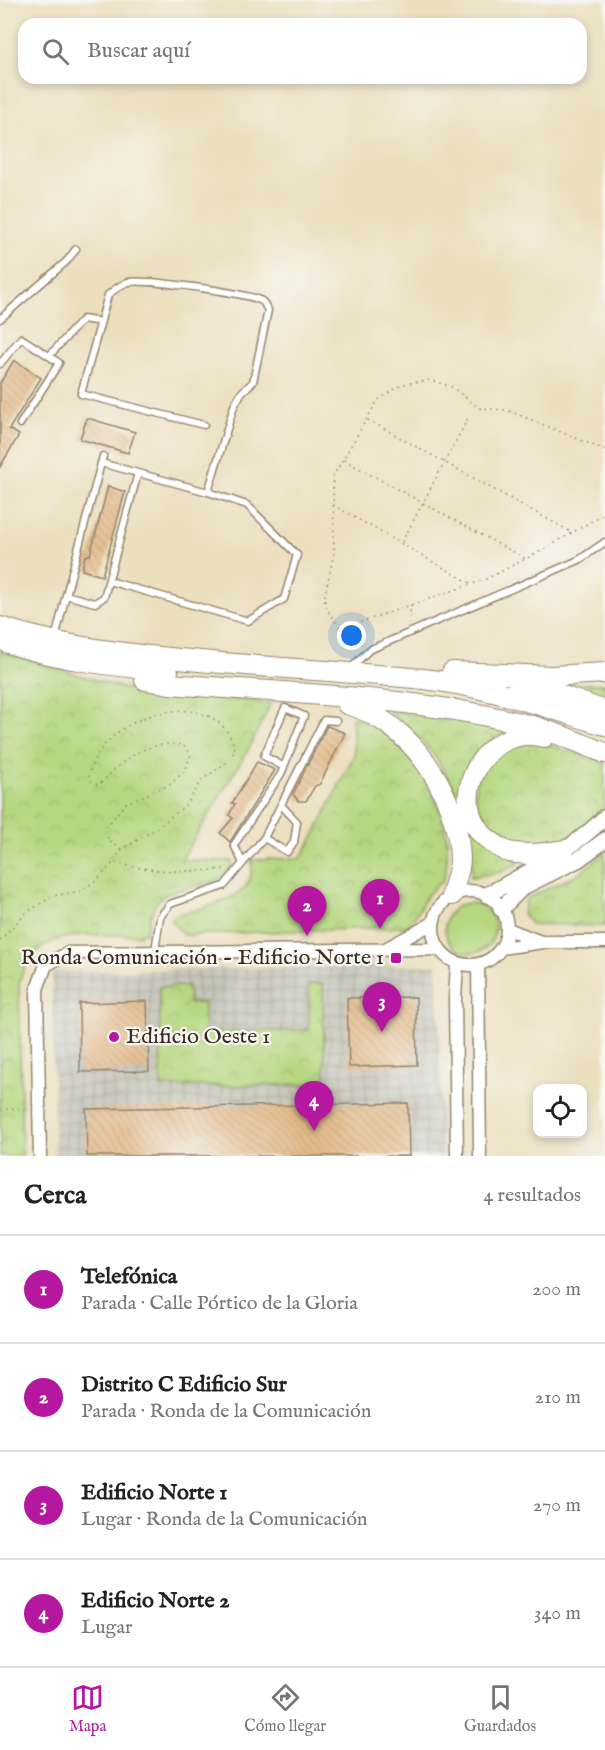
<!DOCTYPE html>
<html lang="es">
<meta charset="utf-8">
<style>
body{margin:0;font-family:"IM FELL English",serif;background:#f6f6f6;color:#222}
.controls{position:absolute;right:18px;bottom:18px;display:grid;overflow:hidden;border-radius:12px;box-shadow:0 3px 9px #0003}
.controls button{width:54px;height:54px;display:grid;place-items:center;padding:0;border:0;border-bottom:2px solid #e0e0e0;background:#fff;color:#222;font:30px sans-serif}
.you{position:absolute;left:352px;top:636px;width:21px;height:21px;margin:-15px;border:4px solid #fff;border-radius:50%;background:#1a73e8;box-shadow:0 0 0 9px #1a73e833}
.badge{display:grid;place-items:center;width:39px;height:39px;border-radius:50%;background:#b5179e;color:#fff;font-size:20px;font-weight:700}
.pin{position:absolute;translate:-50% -50px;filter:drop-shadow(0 2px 3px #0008)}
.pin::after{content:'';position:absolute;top:32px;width:21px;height:18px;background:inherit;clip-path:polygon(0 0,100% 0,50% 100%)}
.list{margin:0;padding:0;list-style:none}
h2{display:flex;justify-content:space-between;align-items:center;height:78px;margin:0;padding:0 24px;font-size:26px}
h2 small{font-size:20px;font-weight:400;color:#767676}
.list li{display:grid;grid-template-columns:39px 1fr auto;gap:18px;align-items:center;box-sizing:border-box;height:108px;padding:0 24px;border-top:2px solid #e0e0e0}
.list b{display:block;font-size:22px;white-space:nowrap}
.list p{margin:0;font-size:20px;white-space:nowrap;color:#767676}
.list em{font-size:20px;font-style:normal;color:#767676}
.icon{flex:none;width:33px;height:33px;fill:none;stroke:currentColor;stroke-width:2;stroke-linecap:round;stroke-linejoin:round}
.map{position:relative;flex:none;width:605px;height:1156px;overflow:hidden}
.search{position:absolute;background:#fff;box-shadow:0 3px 9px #0003;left:18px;right:18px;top:18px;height:66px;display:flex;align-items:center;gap:15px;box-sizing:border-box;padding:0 21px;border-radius:18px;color:#767676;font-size:22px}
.sheet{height:510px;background:#fff}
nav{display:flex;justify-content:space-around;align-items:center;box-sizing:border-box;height:84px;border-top:2px solid #e0e0e0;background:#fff;font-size:16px;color:#767676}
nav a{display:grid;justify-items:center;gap:3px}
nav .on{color:#b5179e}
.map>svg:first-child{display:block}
.industrial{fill:url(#industrial-grid)}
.park{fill:url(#park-crowns);stroke:#78804e;stroke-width:1.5}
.garden{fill:#b5d77f;stroke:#78804e;stroke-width:1.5}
.building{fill:url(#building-back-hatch)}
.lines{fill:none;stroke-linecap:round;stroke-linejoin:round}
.service-casing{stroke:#93846e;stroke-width:9}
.minor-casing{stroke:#93846e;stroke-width:15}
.tertiary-casing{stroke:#93846e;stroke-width:18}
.trunk-casing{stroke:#93846e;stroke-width:22}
.path{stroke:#93846e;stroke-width:1.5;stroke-dasharray:1.5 4.5;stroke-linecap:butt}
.service{stroke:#fff;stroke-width:6}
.minor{stroke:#fff;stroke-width:12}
.tertiary{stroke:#fff;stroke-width:15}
.trunk{stroke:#fff;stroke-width:20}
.poi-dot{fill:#b5179e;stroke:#f6f6f2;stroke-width:2}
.labels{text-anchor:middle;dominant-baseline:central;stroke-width:4.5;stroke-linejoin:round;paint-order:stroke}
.poi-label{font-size:22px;fill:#3b2a1e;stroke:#f6f6f2;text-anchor:end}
</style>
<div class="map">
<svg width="605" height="1156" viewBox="0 0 605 1156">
<defs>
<pattern id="industrial-grid" width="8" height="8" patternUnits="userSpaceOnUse" patternTransform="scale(1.5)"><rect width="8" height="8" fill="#c6c5b8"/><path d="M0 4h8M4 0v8" fill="none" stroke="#aba99e"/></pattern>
<pattern id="park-crowns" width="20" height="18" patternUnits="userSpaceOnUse" patternTransform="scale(1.5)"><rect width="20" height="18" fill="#b5d77f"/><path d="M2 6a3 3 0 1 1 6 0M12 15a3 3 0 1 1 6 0" fill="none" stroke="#9db96d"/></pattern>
<pattern id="building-back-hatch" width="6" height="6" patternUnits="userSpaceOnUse" patternTransform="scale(1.5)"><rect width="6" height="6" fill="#e5bc8c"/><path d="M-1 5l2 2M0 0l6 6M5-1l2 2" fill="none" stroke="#c5a278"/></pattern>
</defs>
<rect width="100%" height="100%" fill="#f6f6f2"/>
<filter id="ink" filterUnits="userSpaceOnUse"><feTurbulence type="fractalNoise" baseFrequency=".0167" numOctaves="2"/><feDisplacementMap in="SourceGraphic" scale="12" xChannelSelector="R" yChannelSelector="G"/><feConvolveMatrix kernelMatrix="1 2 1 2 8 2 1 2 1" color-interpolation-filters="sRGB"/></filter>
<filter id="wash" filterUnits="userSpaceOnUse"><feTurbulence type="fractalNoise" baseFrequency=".008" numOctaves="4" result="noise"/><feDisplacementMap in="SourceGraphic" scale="24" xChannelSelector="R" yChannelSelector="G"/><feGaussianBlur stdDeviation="1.35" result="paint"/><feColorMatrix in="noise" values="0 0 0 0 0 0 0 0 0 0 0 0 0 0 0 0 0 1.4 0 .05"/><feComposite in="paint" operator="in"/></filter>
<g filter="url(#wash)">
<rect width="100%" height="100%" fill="#ebdfbd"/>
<path class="industrial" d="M437,965l6,191h-388l-3,-184z"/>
<path class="park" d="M0,651l122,37 149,15 -23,47 -67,110 51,1c1,24 -51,25 -67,34 -13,8 -15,23 -19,37l-8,3c-49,1 -103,-11 -119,48l3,173h-22z
M551,684h54v18z
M388,711l53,5 75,13c-30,11 -48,24 -55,57 -1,6 -2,17 1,23 5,10 47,44 58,54l-19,9 -30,5c5,-44 -18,-103 -49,-136 -10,-11 -23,-20 -34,-30z
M352,717c10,3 21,6 30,13 42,32 78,98 61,151 -23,16 -19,27 -36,46l-224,8 -12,-15 3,-5c17,-3 61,-14 71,-28 7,-8 7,-17 7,-27l49,-2 14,-24 39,-79z
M535,741l70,21v43c-7,8 -14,17 -22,23 -85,62 -146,-46 -79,-79 9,-5 21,-6 31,-8z
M605,853v73l-74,-2 -8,-10 3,-15 52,-25z
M309,984h14l2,100 -164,3 -2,-100 29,-1 1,17h15l1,29 104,-2z"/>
<path class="garden" d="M445 928a25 25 0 1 1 50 0a25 25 0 1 1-50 0Z"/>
<g id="blocks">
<path class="building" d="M14,360l27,18 -32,51 10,6 -19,32v-84z
M87,418l48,14 -7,21 -48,-14z
M108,486l17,6 -23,84 -20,-6 3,-14 5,-1z
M327,726l18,7 -25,51 -5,2 -9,15h-8l-5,-7z
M257,762l18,8 -45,72 -10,-9 13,-15 -4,-3 6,-11 -3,-1z
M416,997l1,68 -68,2 -2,-69z
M147,1001l2,70 -69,1 -1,-69z
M408,1103l1,53h-322l-1,-47z"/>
</g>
</g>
<g filter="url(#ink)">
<use href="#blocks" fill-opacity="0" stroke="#93846e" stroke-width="1.5"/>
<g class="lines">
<g class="service-casing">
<path id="service" d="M0,319l67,-58 9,-12
M0,364l21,-26 28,18 34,-37 18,3
M20,424l39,-61 -10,-7
M101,463l107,29
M109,581l139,40 36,-22 13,-44 -50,-50 -39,-13 26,-86 8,-14 11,-10 15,-72c-2,-2 -3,-6 -5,-8 -10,-9 -119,-23 -135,-20 -7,2 -14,8 -20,13l-27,99 123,31
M66,595l37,-139
M55,639l11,-44 29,8 9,-6 34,-124
M355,664l14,-14 210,-90 26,-18
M264,838l23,14 7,-10 3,-20 -15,-16
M243,863l21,-25 60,-118 12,1
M155,951l5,-34 10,-13 54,-18 19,-23 -9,-18 47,-71 23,-58 -19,-8 -21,48 20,11"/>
</g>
<g class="minor-casing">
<path id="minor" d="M433 928a37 37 0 1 1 74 0a37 37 0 1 1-74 0Z
M508,929l33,13
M387,948l46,-25
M501,948l42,-6h62
M457,963l-2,36 2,157
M478,964l2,192
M40,1156l-3,-167 9,-24 22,-12 370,-4"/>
</g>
<g class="tertiary-casing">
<path id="tertiary" d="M487,895c41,-23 84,-44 118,-78
M501,909l22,-22 56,-28 26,-19"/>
</g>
<g class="trunk-casing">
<path id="trunk" d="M0,627c55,18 112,25 170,31 84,9 170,13 254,21 63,7 121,28 181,46
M8,643c52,17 106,23 160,28
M452,672l100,4 53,-3
M145,680l25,4c122,10 248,12 366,43 24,7 46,17 69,26
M518,684l25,5 62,22
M347,704c64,18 111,90 113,155 0,12 -6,25 -8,36
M544,737c-61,-16 -105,71 -51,106 5,3 11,8 16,9 19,4 37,1 55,-2"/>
</g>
<path class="path" d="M368,420l203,112
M605,450l-98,-40 -28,-2 -27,-21 -22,-7 -27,4 -25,16 -45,76 1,77 -10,46 4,12 13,18 143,-49 59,-30 62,-37
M344,460l182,99
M333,505l139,79
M402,542l66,-124
M409,624l2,-19
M342,629l20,15
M122,849l-12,-7 -4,-7 1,-9 19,-23 43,-18 16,-14 6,-17 -8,-9c-35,-6 -61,15 -84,40l-6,-2 -4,-5c7,-63 129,-100 146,-28l-6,11 -26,18 -16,25 -34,27 -31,18 -9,13c39,11 75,10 115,7
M0,940l26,-27 27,-17 28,-5 16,-11 16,-17
M0,1109h29"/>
<use href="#service" class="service"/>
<use href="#minor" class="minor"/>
<use href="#tertiary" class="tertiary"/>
<use href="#trunk" class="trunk"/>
</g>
</g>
<g class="poi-dot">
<rect x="390" y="952" width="12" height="12" rx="3"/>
<circle cx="114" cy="1037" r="6"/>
</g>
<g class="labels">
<g class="poi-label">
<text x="384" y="958">Ronda Comunicación - Edificio Norte 1</text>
<text x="126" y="1037" text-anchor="start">Edificio Oeste 1</text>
</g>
</g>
</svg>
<div class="controls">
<button><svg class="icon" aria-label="locate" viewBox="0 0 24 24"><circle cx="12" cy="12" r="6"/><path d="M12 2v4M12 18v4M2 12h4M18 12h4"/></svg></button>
</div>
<div class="you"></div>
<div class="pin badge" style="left:380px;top:929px">1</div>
<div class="pin badge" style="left:307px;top:936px">2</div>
<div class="pin badge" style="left:382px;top:1032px">3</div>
<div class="pin badge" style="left:314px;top:1131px">4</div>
<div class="search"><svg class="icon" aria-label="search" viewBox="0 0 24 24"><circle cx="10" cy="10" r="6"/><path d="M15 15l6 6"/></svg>Buscar aquí</div>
</div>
<section class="sheet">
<h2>Cerca<small>4 resultados</small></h2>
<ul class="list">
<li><span class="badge">1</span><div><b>Telefónica</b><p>Parada · Calle Pórtico de la Gloria</p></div><em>200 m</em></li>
<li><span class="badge">2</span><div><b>Distrito C Edificio Sur</b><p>Parada · Ronda de la Comunicación</p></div><em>210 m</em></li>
<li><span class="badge">3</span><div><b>Edificio Norte 1</b><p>Lugar · Ronda de la Comunicación</p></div><em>270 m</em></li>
<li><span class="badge">4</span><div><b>Edificio Norte 2</b><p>Lugar</p></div><em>340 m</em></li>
</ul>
</section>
<nav>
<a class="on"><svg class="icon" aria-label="map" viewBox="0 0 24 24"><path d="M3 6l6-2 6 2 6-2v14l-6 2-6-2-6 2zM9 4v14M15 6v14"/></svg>Mapa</a>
<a><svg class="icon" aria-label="directions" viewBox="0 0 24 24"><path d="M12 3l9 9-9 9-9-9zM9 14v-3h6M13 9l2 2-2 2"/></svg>Cómo llegar</a>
<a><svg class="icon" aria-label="saved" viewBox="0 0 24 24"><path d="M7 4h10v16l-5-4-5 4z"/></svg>Guardados</a>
</nav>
